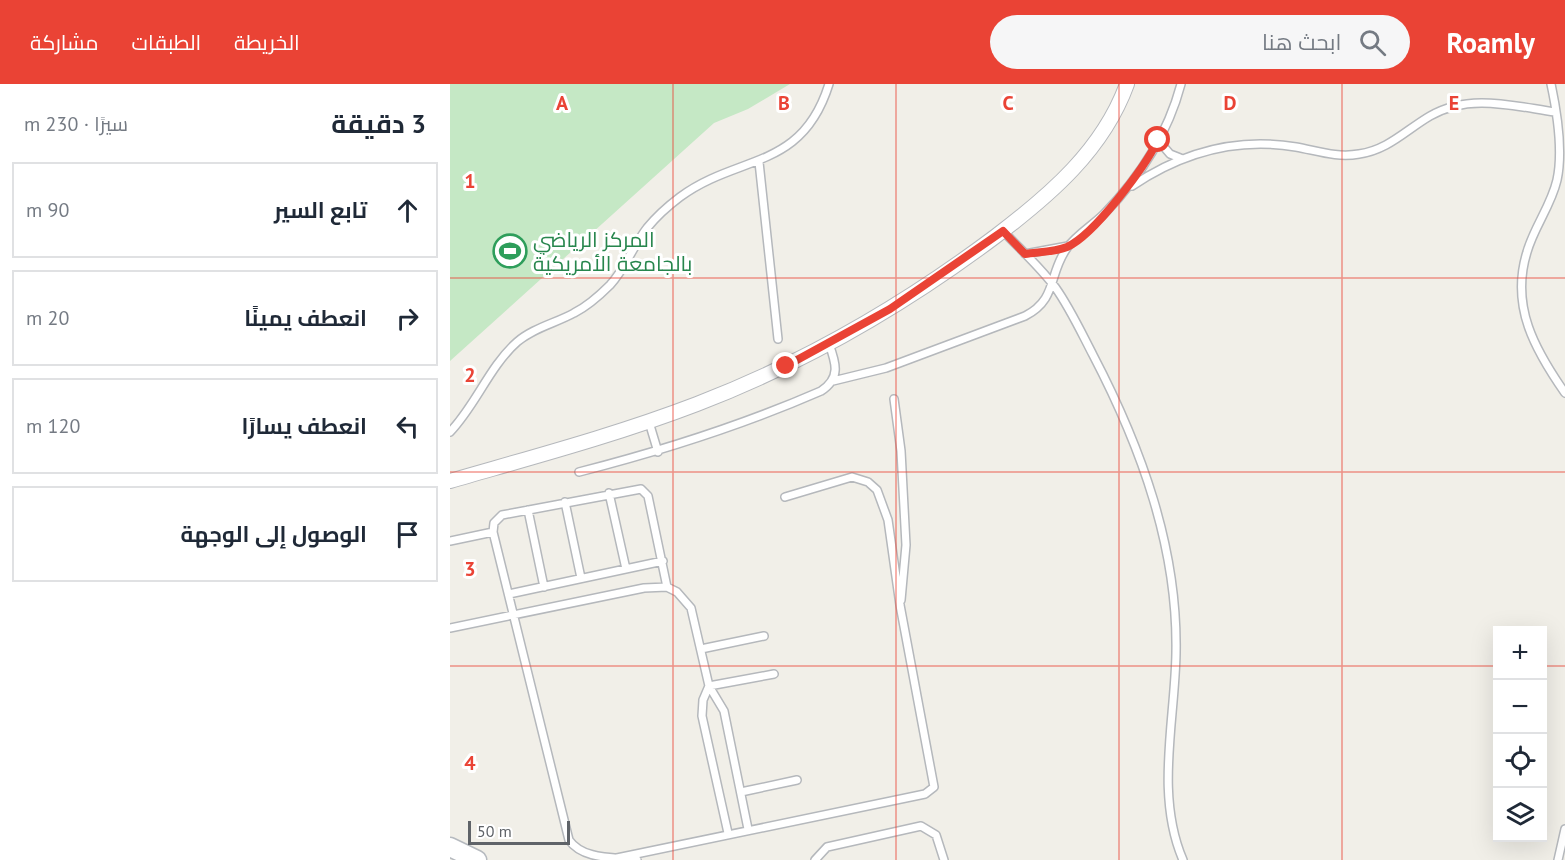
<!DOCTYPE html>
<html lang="ar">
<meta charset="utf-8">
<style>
body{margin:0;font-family:"PT Sans",Cairo,sans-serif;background:#f6f6f7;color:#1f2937;direction:rtl}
.controls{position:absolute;right:18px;bottom:18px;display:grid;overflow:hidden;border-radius:0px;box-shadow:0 6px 24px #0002}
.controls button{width:54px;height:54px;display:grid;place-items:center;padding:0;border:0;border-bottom:2px solid #e0e1e3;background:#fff;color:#1f2937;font:30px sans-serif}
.scale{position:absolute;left:18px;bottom:15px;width:102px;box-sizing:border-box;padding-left:6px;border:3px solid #5f6368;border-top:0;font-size:16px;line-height:21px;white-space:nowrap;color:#5f6368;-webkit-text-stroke:4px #fff;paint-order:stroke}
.stop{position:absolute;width:18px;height:18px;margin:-14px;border:4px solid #ea4335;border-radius:50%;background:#fff}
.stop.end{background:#ea4335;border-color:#fff;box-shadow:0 2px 6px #0008}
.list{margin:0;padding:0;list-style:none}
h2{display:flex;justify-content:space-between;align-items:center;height:78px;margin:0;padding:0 24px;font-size:26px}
h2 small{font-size:20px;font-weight:400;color:#747a83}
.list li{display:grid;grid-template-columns:39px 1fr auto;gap:18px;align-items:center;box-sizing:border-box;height:96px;margin:0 12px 12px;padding:0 12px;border:2px solid #e0e1e3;border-radius:0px}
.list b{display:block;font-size:22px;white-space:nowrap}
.list em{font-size:20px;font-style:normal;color:#747a83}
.icon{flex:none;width:33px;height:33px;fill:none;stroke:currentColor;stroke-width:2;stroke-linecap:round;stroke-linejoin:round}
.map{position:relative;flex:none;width:1115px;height:776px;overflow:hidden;direction:ltr}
header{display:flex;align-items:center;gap:36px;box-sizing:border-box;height:84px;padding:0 30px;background:#ea4335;color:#fff}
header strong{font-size:28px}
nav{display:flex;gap:33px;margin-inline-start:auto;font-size:21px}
.search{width:420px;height:54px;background:#f6f6f7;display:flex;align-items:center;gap:15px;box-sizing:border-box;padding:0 21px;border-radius:33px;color:#747a83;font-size:22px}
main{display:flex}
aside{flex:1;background:#fff}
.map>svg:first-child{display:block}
.green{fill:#c5e8c5}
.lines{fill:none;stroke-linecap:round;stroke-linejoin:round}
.lane-casing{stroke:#b5b8bc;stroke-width:10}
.street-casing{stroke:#b5b8bc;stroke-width:16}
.secondary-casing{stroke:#b6babf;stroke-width:21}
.lane{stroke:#fff;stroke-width:7}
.street{stroke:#fff;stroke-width:14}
.secondary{stroke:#fff;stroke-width:18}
.route{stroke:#ea4335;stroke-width:8}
.grid{fill:none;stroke:#ea4335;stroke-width:1.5;stroke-opacity:0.55}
.labels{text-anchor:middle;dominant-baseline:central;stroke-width:6;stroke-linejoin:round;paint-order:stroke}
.leisure-label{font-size:21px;fill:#27864d;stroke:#fff;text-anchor:start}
.grid-label{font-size:20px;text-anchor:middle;font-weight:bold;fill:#ea4335;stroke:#fff;stroke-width:6;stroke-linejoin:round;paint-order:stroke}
</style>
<header>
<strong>Roamly</strong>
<div class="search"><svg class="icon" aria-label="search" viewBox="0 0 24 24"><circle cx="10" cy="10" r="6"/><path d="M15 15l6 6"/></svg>ابحث هنا</div>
<nav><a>الخريطة</a><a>الطبقات</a><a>مشاركة</a></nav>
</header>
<main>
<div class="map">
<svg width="1115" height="776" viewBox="0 0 1115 776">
<rect width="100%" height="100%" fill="#f1efe8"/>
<path class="green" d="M0,0h340l-42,25 -34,14 -264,238z"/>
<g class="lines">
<g class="lane-casing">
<path id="lane" d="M1101,0c6,28 12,68 6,96 -6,26 -23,47 -30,72 -17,54 8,98 38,141
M708,56l12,14 10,4
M309,78l19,177
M682,102c49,-33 105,-49 164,-39 22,4 41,11 63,7 29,-4 47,-24 71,-38 39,-23 83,-10 125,-4
M553,147c17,18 37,36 52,56 15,21 26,45 38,68 48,92 85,193 83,298 -1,68 -21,142 7,207
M575,170l43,-8
M383,297l53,-13 139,-52c33,-17 23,-42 42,-68 9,-13 26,-23 37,-34 35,-36 64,-81 77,-130
M444,315l7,52 5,94 -5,55
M199,338l9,30
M0,348c26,-27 39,-65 67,-90 16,-14 39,-19 57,-29 14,-7 25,-17 36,-28 15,-16 23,-39 37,-57 9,-11 21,-22 33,-31 58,-43 122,-26 149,-113
M129,388c82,-21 164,-47 242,-81 20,-13 15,-28 8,-47
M159,409l17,76
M115,418l16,76
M78,426l16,77
M0,457l43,-9
M59,510l154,-33
M0,544l194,-40 23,-1 10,5 14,16 18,78 15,25 24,118
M251,565l63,-13
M259,602l-6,14 -1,16 26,117
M259,602l65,-12
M291,708l56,-12
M167,774l308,-64 9,-7 -34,-182 -12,-85 -11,-30 -9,-8 -16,-5 -67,20
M187,776c-23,-3 -54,0 -68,-20l-76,-308 1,-9 8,-8 139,-26 7,7 19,91
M365,776l12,-13 94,-21 15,9 8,25
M1108,776l7,-31"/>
</g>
<g class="street-casing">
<path id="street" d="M0,397c83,-24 166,-46 247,-77 107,-41 207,-99 299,-168 54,-41 107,-86 131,-152"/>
</g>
<g class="secondary-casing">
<path id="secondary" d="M0,763l27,13"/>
</g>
<use href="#lane" class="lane"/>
<use href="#street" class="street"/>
<use href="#secondary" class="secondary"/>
</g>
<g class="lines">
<path class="route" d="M336,282l104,-57 113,-78 22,23c13,-2 30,-2 42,-7 27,-12 78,-80 91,-107"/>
</g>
<path class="grid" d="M223,0v776M446,0v776M669,0v776M892,0v776M0,194h1115M0,388h1115M0,582h1048M1092,582h23"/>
<defs>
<g id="stadium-ring" transform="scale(1.725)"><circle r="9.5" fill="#fff" stroke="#2e9e5b" stroke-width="1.5"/><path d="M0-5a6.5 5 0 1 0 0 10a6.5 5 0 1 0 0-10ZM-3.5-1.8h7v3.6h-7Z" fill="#2e9e5b"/></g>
</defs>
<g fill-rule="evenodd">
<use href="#stadium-ring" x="60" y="167"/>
</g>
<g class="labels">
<g class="leisure-label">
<text x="83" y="155">المركز الرياضي<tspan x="83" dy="24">بالجامعة الأمريكية</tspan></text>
</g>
</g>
<g class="grid-label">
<text x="112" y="26">A</text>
<text x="334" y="26">B</text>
<text x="558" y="26">C</text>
<text x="780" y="26">D</text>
<text x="1004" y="26">E</text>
<text x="20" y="104">1</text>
<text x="20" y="298">2</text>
<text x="20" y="492">3</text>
<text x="20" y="686">4</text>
</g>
</svg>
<div class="controls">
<button>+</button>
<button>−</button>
<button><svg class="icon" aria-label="locate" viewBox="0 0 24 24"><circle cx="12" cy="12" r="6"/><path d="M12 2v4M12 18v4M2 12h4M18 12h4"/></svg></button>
<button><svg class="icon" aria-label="layers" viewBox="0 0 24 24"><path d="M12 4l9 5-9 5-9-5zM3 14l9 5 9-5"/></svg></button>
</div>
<div class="scale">50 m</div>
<div class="stop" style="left:708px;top:56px"></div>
<div class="stop end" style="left:336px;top:282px"></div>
</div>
<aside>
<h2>3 دقيقة<small>سيرًا · 230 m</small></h2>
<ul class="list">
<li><svg class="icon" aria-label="ahead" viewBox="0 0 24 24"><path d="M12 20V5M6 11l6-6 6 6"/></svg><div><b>تابع السير</b></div><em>90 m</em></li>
<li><svg class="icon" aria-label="right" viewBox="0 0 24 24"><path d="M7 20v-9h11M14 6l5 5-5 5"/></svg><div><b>انعطف يمينًا</b></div><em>20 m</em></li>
<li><svg class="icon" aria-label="left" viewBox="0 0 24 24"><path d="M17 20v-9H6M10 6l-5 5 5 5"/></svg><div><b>انعطف يسارًا</b></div><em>120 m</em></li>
<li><svg class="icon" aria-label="arrive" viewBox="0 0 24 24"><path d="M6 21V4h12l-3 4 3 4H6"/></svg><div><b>الوصول إلى الوجهة</b></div></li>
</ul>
</aside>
</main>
